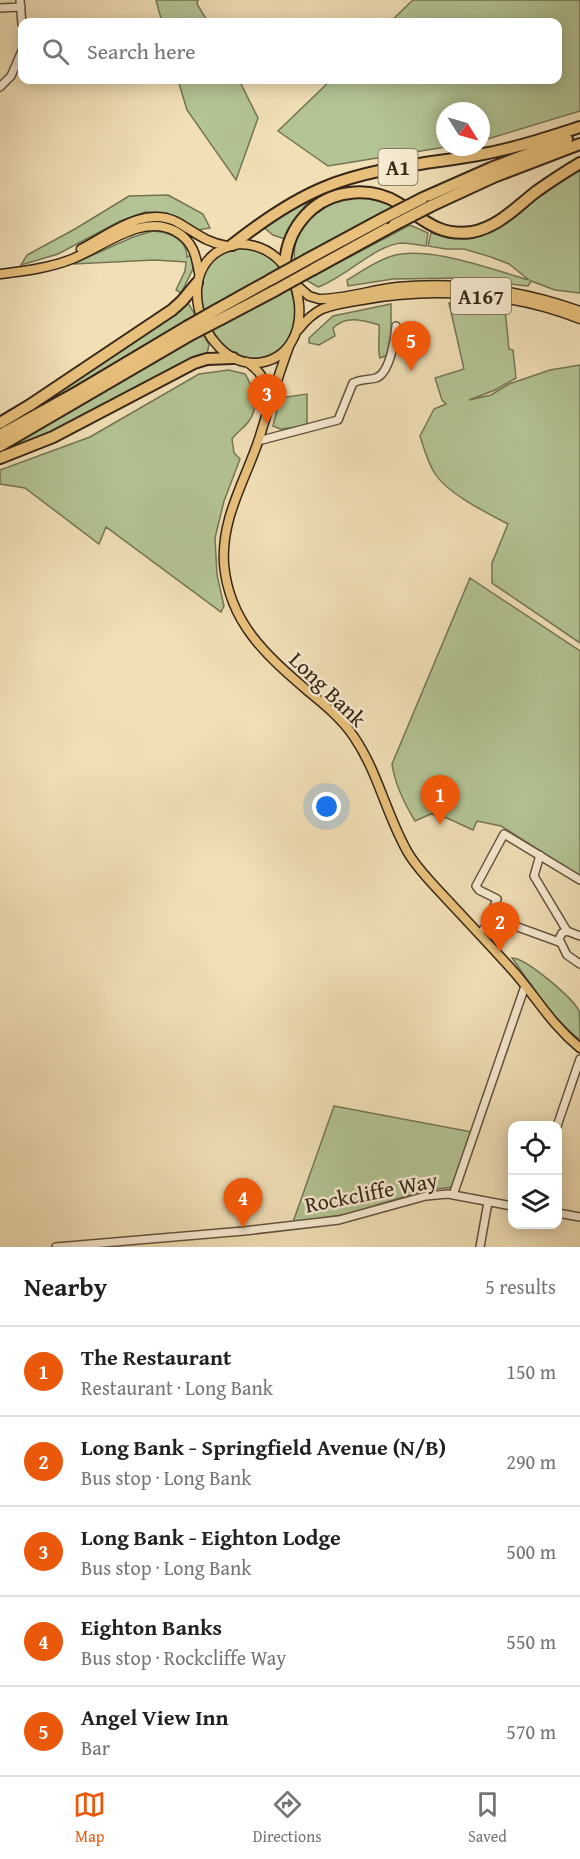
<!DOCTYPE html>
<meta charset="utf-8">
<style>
body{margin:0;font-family:"Gentium Book Plus",serif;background:#f2f2f2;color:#202124}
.controls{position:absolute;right:18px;bottom:18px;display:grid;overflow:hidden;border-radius:12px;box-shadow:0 3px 15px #0003}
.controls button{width:54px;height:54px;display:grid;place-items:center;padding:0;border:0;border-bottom:2px solid #e0e0e0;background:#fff;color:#202124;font:30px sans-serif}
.compass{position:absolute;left:436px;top:102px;width:54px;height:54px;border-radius:50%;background:#fff;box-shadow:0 3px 15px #0003;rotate:127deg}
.you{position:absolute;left:327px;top:807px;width:21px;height:21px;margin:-15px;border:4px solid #fff;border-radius:50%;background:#1a73e8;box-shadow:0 0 0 9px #1a73e833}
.badge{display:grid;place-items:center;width:39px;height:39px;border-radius:50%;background:#ea580c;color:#fff;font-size:20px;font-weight:700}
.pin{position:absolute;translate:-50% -50px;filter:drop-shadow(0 2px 3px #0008)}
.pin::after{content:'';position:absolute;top:32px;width:21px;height:18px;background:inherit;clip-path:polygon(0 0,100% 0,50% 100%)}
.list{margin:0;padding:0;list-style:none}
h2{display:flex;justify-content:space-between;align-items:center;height:78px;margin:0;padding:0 24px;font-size:26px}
h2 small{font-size:20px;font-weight:400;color:#757577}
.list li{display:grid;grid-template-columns:39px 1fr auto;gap:18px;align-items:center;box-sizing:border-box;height:90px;padding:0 24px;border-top:2px solid #e0e0e0}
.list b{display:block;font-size:22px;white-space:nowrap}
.list p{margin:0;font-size:20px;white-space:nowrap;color:#757577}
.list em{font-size:20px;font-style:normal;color:#757577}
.icon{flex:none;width:33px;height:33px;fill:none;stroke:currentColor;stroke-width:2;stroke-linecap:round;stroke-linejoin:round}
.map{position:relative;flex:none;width:580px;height:1247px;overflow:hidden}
.search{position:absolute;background:#fff;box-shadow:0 3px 15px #0003;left:18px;right:18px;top:18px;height:66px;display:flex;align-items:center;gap:15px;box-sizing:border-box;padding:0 21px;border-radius:12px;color:#757577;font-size:22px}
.sheet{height:528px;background:#fff}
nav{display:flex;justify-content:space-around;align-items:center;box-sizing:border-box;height:84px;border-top:2px solid #e0e0e0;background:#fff;font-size:16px;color:#757577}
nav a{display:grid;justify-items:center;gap:3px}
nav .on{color:#ea580c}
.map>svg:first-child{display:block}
.green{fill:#b3c393;stroke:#747455;stroke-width:1.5}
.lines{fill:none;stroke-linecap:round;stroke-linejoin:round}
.minor-casing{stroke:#65543f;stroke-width:10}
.major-casing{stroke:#362617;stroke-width:11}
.highway-casing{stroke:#362617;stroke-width:14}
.minor{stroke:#f6ead0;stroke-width:7}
.major{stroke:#e8c07b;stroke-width:8}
.highway{stroke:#e8c07b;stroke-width:10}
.highway-bridge-casing{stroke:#362617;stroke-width:14;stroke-linecap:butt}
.highway-bridge{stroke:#e8c07b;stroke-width:10}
.labels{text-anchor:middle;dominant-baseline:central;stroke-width:5;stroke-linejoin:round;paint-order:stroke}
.shield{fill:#f6ead0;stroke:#70614e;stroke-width:1.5}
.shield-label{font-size:21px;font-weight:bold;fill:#362617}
.street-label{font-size:22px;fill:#362617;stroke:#f6ead0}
</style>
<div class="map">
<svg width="580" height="1247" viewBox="0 0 580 1247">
<rect width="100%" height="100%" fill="#f1dfb6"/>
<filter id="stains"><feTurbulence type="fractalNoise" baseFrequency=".00333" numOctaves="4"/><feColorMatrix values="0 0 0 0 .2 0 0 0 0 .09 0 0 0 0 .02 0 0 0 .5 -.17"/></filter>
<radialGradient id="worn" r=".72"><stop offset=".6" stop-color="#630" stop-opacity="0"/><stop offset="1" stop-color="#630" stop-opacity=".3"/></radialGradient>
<path class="green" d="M156,0h42l-1,4 11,18h-46z
M413,0h167v111l-99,30v-30h-36v36l-117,19 -50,-35 53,-51h227v-58h-168z
M178,80h61l19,38 -22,62 -49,-70z
M580,169v124l-25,-3 -24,-9 -3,5 -70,-8 -65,1 -45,7 -1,-6c14,-8 30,-20 45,-24 36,-11 101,14 137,24l-20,-16 -18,-7 -27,-8h-18l-18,-3 3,-13c78,20 89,-36 149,-64z
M168,195l35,19 7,14 -12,2 -31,-17 -22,-1 -25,9 -62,33 -37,11 6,-10 48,-26 54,-33z
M361,197l23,5 11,5 -100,54c-5,-28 19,-56 47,-62 6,-1 13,-1 19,-2z
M303,202h5l-15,20 -8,17 -12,-4 -11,-9z
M410,225l18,8 -2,13c-8,-1 -17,-3 -24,-3 -25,1 -58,35 -84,44l-12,-7z
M153,231c16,1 34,8 34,26l4,-2 2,14 -12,24 -5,-3 9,-19 1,-9 -32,-2 -81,4 60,-27z
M242,247l19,3 17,15v5l-74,40 -5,-14 6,-27 14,-15z
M290,288c24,61 -44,100 -78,41z
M187,301l8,14 -11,6v2l-184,106v-3z
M449,303l56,6 4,40 4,1 3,28 -21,12 -26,10 22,-5 18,-11 41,-14 30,-5v278l-88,-60v-20l16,-39c-21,-11 -62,-31 -74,-52 -7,-11 -10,-24 -14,-36l14,-27 12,-5 -4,-4 -7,-22 29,-9z
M391,304v41l-3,10 -8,3c-3,-11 0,-22 -1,-33 -16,-5 -33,-10 -46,3l2,8 -16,9 -10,-2v-5l24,-22z
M203,334l6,11 -2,9 -137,70 -70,30v-4z
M229,370l16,4c8,13 15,32 4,47 -4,6 -12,11 -17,18l2,14 6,6 -16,42 -9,37 2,37 7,31 -3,6 -115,-85 -7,17 -74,-56 -25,-4v-14l90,-33 109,-63z
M307,394v32l-27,3 -7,-3 7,-28z
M470,578l110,73v225l-79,-50 -24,-5 -4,9 -26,-12 -12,-2 -2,-3 -18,8c-11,-18 -20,-36 -23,-57z
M512,958c14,0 61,40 67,53 1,8 1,20 1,29 -28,-22 -47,-53 -68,-82z
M334,1106l138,26 -18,55 -29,3 -76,24 -56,8z"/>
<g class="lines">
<g class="minor-casing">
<path id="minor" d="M20,0l2,24
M0,8l21,-1
M0,87l11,-11 11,-25
M258,441l80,-21 15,-37c8,-4 15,-3 23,-5 14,-5 19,-39 20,-52
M540,855l-6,21 33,55
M490,917l69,25
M479,934l7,-8 11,-27 -18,-9 -3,-4 28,-52 76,46
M580,936l-13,-5 -5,2 -3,6 8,16 13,9
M557,1126l23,-67
M453,1195l72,-209
M558,1213l22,4
M56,1247l188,-16 95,-11 87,-24 22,-2 64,12
M480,1247l8,-45"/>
</g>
<g class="major-casing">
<path id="major" d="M240,244c70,1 81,114 17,119 -59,3 -91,-109 -17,-119z
M81,249c28,-14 63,-44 96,-27 19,11 28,20 50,24
M0,274c24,-3 50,-6 72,-15 31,-12 70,-46 103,-28 18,10 21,24 24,42
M294,283l15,13 10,3c26,0 52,-9 78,-12 61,-6 125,3 183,24
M298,330c7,-9 14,-16 24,-21 13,-5 27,-7 40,-9 72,-13 150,-8 218,19
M290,344c-12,31 -21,63 -31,95 -14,42 -38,79 -35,125 5,59 43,92 85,128 16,13 33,27 45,45 24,35 32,77 53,114 9,16 22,29 34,42 25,27 50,53 74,80 24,28 36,51 65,75
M247,362c16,11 20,21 21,39"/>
</g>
<g class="highway-casing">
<path id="highway" d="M423,198l68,-30 76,-29
M431,206l65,-30 84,-32
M232,245c29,-23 59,-44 93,-58 49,-20 102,-23 153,-32 35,-6 68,-17 102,-28
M308,259l76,-41
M285,265c1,-22 10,-41 27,-56 24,-20 60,-22 86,-6 25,16 41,34 74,29 27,-5 45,-26 65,-41 14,-10 28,-19 43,-28
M312,270l82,-45
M216,310l54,-30
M221,319l55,-29
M0,423l30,-18 142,-95 10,-9 15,-18
M0,435l79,-44 109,-65
M0,446l192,-112
M0,458l53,-21 141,-74 13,-4 26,-1"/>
</g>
<use href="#minor" class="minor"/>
<use href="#major" class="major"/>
<use href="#highway" class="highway"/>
<g class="highway-bridge-casing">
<path id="highway-bridge" d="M384,218l39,-20
M394,225l37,-19
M270,280l38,-21
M276,290l36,-20
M188,326l28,-16
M192,334l29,-15"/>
</g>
<use href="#highway-bridge" class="highway-bridge"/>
</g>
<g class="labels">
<g class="shield">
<rect x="378.5" y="149" width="39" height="36" rx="4.5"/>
<rect x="451" y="278" width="60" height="36" rx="4.5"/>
</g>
<g class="shield-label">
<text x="398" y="167">A1</text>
<text x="481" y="296">A167</text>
</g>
<g class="street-label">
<text transform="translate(328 689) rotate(44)">Long Bank</text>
<text transform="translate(371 1192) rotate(-11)">Rockcliffe Way</text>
</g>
</g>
<rect width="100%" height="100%" filter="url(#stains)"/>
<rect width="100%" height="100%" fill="url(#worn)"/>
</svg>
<div class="controls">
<button><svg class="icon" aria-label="locate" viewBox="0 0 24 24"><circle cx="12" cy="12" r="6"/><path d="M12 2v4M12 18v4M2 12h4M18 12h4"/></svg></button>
<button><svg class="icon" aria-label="layers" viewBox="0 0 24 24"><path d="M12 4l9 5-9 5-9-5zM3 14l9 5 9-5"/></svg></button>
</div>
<svg class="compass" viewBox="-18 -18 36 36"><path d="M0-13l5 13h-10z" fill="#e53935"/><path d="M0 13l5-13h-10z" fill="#757577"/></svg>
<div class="you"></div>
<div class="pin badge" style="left:440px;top:825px">1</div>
<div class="pin badge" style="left:500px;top:952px">2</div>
<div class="pin badge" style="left:267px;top:424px">3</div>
<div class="pin badge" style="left:243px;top:1228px">4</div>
<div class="pin badge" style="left:411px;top:371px">5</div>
<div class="search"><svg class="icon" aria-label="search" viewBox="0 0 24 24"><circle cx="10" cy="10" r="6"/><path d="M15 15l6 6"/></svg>Search here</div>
</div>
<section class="sheet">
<h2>Nearby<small>5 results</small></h2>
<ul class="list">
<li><span class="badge">1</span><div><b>The Restaurant</b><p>Restaurant · Long Bank</p></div><em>150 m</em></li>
<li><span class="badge">2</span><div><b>Long Bank - Springfield Avenue (N/B)</b><p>Bus stop · Long Bank</p></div><em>290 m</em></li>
<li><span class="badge">3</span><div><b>Long Bank - Eighton Lodge</b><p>Bus stop · Long Bank</p></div><em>500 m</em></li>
<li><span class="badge">4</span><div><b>Eighton Banks</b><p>Bus stop · Rockcliffe Way</p></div><em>550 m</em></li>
<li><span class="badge">5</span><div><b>Angel View Inn</b><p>Bar</p></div><em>570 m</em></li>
</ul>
</section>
<nav>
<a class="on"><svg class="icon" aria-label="map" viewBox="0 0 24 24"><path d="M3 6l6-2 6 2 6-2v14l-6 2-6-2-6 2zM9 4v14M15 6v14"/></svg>Map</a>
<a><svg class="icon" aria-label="directions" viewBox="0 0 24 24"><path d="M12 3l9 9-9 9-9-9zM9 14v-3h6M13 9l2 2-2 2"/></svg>Directions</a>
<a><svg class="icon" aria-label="saved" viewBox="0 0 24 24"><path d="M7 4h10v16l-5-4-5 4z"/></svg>Saved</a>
</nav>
